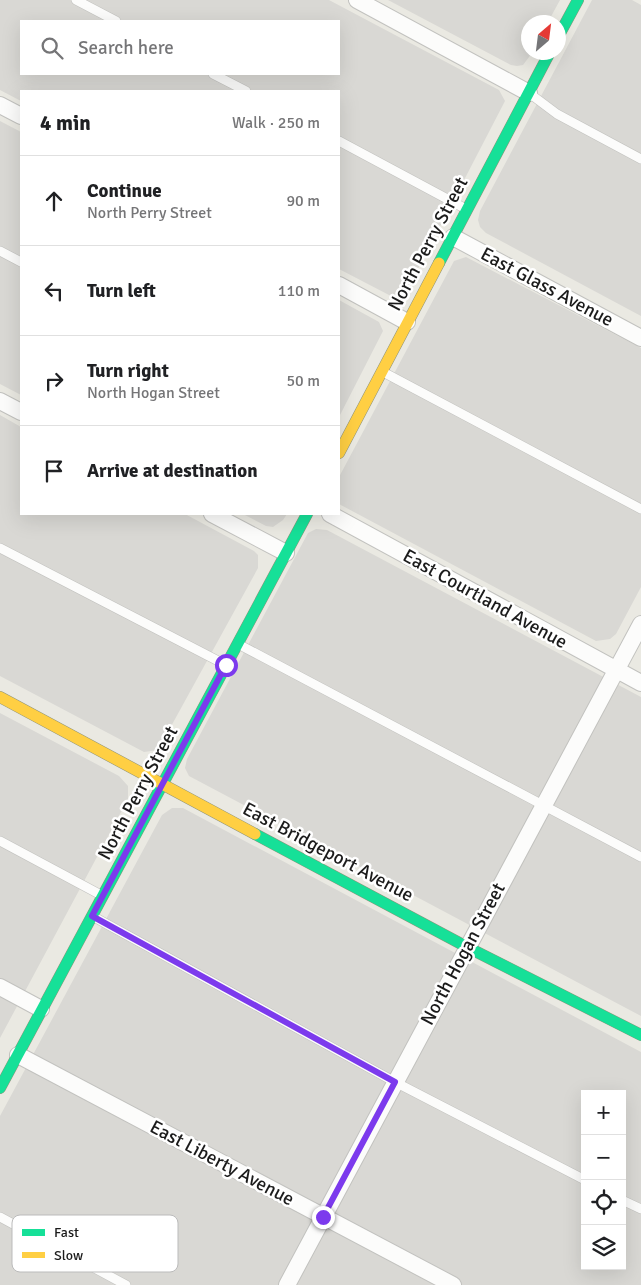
<!DOCTYPE html>
<meta charset="utf-8">
<style>
body{margin:0;font-family:Signika,sans-serif;background:#f2f2f2;color:#202124}
.controls{position:absolute;right:15px;bottom:15px;display:grid;overflow:hidden;border-radius:0px;box-shadow:0 5px 20px #0002}
.controls button{width:45px;height:45px;display:grid;place-items:center;padding:0;border:0;border-bottom:1px solid #e0e0e0;background:#fff;color:#202124;font:25px sans-serif}
.compass{position:absolute;left:521px;top:15px;width:45px;height:45px;border-radius:50%;background:#fff;box-shadow:0 5px 20px #0002;rotate:28deg}
.stop{position:absolute;width:15px;height:15px;margin:-11px;border:4px solid #7c3aed;border-radius:50%;background:#fff}
.stop.end{background:#7c3aed;border-color:#fff;box-shadow:0 1px 5px #0008}
.list{margin:0;padding:0;list-style:none}
h2{display:flex;justify-content:space-between;align-items:center;height:65px;margin:0;padding:0 20px;font-size:21px}
h2 small{font-size:16px;font-weight:400;color:#757577}
.list li{display:grid;grid-template-columns:32px 1fr auto;gap:15px;align-items:center;box-sizing:border-box;height:90px;padding:0 20px;border-top:1px solid #e0e0e0}
.list b{display:block;font-size:19px;white-space:nowrap}
.list p{margin:0;font-size:16px;white-space:nowrap;color:#757577}
.list em{font-size:16px;font-style:normal;color:#757577}
.icon{flex:none;width:28px;height:28px;fill:none;stroke:currentColor;stroke-width:2;stroke-linecap:round;stroke-linejoin:round}
.map{position:relative;flex:none;width:641px;height:1285px;overflow:hidden}
.search{position:absolute;background:#fff;box-shadow:0 5px 20px #0002;left:20px;top:20px;width:320px;height:55px;display:flex;align-items:center;gap:12px;box-sizing:border-box;padding:0 18px;border-radius:0px;color:#757577;font-size:19px}
.panel{position:absolute;background:#fff;box-shadow:0 5px 20px #0002;left:20px;top:90px;width:320px;height:425px;border-radius:0px}
.map>svg:first-child{display:block}
.residential{fill:#d9d8d4;fill-rule:evenodd}
.lines{fill:none;stroke-linecap:round;stroke-linejoin:round}
.lane-casing{stroke:#c2c2bf;stroke-width:10}
.street-casing{stroke:#c2c2bf;stroke-width:18}
.fast-casing{stroke:#8f947a;stroke-width:12}
.slow-casing{stroke:#8f947a;stroke-width:12}
.lane{stroke:#fcfcfb;stroke-width:9}
.street{stroke:#fcfcfb;stroke-width:16}
.fast{stroke:#16e098;stroke-width:11}
.slow{stroke:#ffcf43;stroke-width:11}
.route{stroke:#7c3aed;stroke-width:6}
.labels{text-anchor:middle;dominant-baseline:central;stroke-width:5;stroke-linejoin:round;paint-order:stroke}
.street-label{font-size:19px;fill:#1b1b1b;stroke:#fff}
.key{fill:#fff;stroke:#bbb;stroke-width:1}
.key-label{font-size:14px;fill:#1b1b1b}
</style>
<div class="map">
<svg width="641" height="1285" viewBox="0 0 641 1285">
<rect width="100%" height="100%" fill="#eae9e2"/>
<path class="residential" d="M0,0h329l170,90 6,11 -99,191 -9,5 -8,-2 -50,-26v-178h-318v10l-21,-11zM21,21h318v53h-318z
M388,0h172l-12,22h-20v30l4,1 -9,12 -6,1 -6,-1z
M592,0h40l9,5v311l-155,-83 -6,-6 -2,-7 2,-9z
M0,121l21,11v263l-21,-11z
M466,257l175,91v239l-25,47 -6,5 -14,2 -257,-137v-27l115,-216z
M339,300l40,22 4,9 -44,86z
M0,415l21,12v87h164l69,37 4,4v13l-100,182 -14,2 -144,-76z
M243,514h44l-4,6 -10,7 -7,-1z
M316,529l11,1 314,167v319l-452,-240 -4,-8 2,-9 121,-226z
M0,713l119,63 9,10v13l-128,239z
M172,808h11l458,244v233h-641v-169l162,-301zM585,1094h37v172h-37z"/>
<g class="lines">
<g class="lane-casing">
<path id="lane" d="M76,0l40,21
M213,74l33,17
M529,93l28,21 84,45
M339,141l127,68
M0,251l21,11
M383,372l258,137
M0,548l226,117
M238,644l403,213
M0,841l101,54
M94,917l301,165 190,98
M622,1200l19,9
M0,1217l126,68"/>
</g>
<g class="street-casing">
<path id="street" d="M357,0l172,93
M0,105l21,11
M453,237l188,101
M339,285l68,37
M0,401l21,11
M212,514l74,39
M330,514l311,169
M0,987l41,22
M18,1055l435,230
M287,1285l354,-661"/>
</g>
<g class="fast-casing">
<path id="fast" d="M558,37l20,-37
M439,263l111,-211
M255,834l212,113 174,88
M0,1088l307,-574"/>
</g>
<g class="slow-casing">
<path id="slow" d="M339,453l100,-190
M0,697l255,137"/>
</g>
<use href="#lane" class="lane"/>
<use href="#street" class="street"/>
<use href="#fast" class="fast"/>
<use href="#slow" class="slow"/>
</g>
<g class="lines">
<path class="route" d="M226,665l-134,251 303,166 -72,135"/>
</g>
<g class="labels">
<g class="street-label">
<text transform="translate(428 244) rotate(-62)">North Perry Street</text>
<text transform="translate(547 287) rotate(28)">East Glass Avenue</text>
<text transform="translate(485 599) rotate(29)">East Courtland Avenue</text>
<text transform="translate(138 793) rotate(-62)">North Perry Street</text>
<text transform="translate(328 852) rotate(28)">East Bridgeport Avenue</text>
<text transform="translate(463 954) rotate(-62)">North Hogan Street</text>
<text transform="translate(222 1163) rotate(28)">East Liberty Avenue</text>
</g>
</g>
<rect x="12" y="1215" width="166" height="57" rx="8" class="key"/>
<rect x="22" y="1229" width="23" height="7" fill="#16e098"/>
<rect x="22" y="1252" width="23" height="6" fill="#ffcf43"/>
<g class="key-label">
<text x="54" y="1237">Fast</text>
<text x="54" y="1260">Slow</text>
</g>
</svg>
<div class="controls">
<button>+</button>
<button>−</button>
<button><svg class="icon" aria-label="locate" viewBox="0 0 24 24"><circle cx="12" cy="12" r="6"/><path d="M12 2v4M12 18v4M2 12h4M18 12h4"/></svg></button>
<button><svg class="icon" aria-label="layers" viewBox="0 0 24 24"><path d="M12 4l9 5-9 5-9-5zM3 14l9 5 9-5"/></svg></button>
</div>
<svg class="compass" viewBox="-18 -18 36 36"><path d="M0-13l5 13h-10z" fill="#e53935"/><path d="M0 13l5-13h-10z" fill="#757577"/></svg>
<div class="stop" style="left:226px;top:665px"></div>
<div class="stop end" style="left:323px;top:1217px"></div>
<div class="search"><svg class="icon" aria-label="search" viewBox="0 0 24 24"><circle cx="10" cy="10" r="6"/><path d="M15 15l6 6"/></svg>Search here</div>
<section class="panel">
<h2>4 min<small>Walk · 250 m</small></h2>
<ul class="list">
<li><svg class="icon" aria-label="ahead" viewBox="0 0 24 24"><path d="M12 20V5M6 11l6-6 6 6"/></svg><div><b>Continue</b><p>North Perry Street</p></div><em>90 m</em></li>
<li><svg class="icon" aria-label="left" viewBox="0 0 24 24"><path d="M17 20v-9H6M10 6l-5 5 5 5"/></svg><div><b>Turn left</b></div><em>110 m</em></li>
<li><svg class="icon" aria-label="right" viewBox="0 0 24 24"><path d="M7 20v-9h11M14 6l5 5-5 5"/></svg><div><b>Turn right</b><p>North Hogan Street</p></div><em>50 m</em></li>
<li><svg class="icon" aria-label="arrive" viewBox="0 0 24 24"><path d="M6 21V4h12l-3 4 3 4H6"/></svg><div><b>Arrive at destination</b></div></li>
</ul>
</section>
</div>
